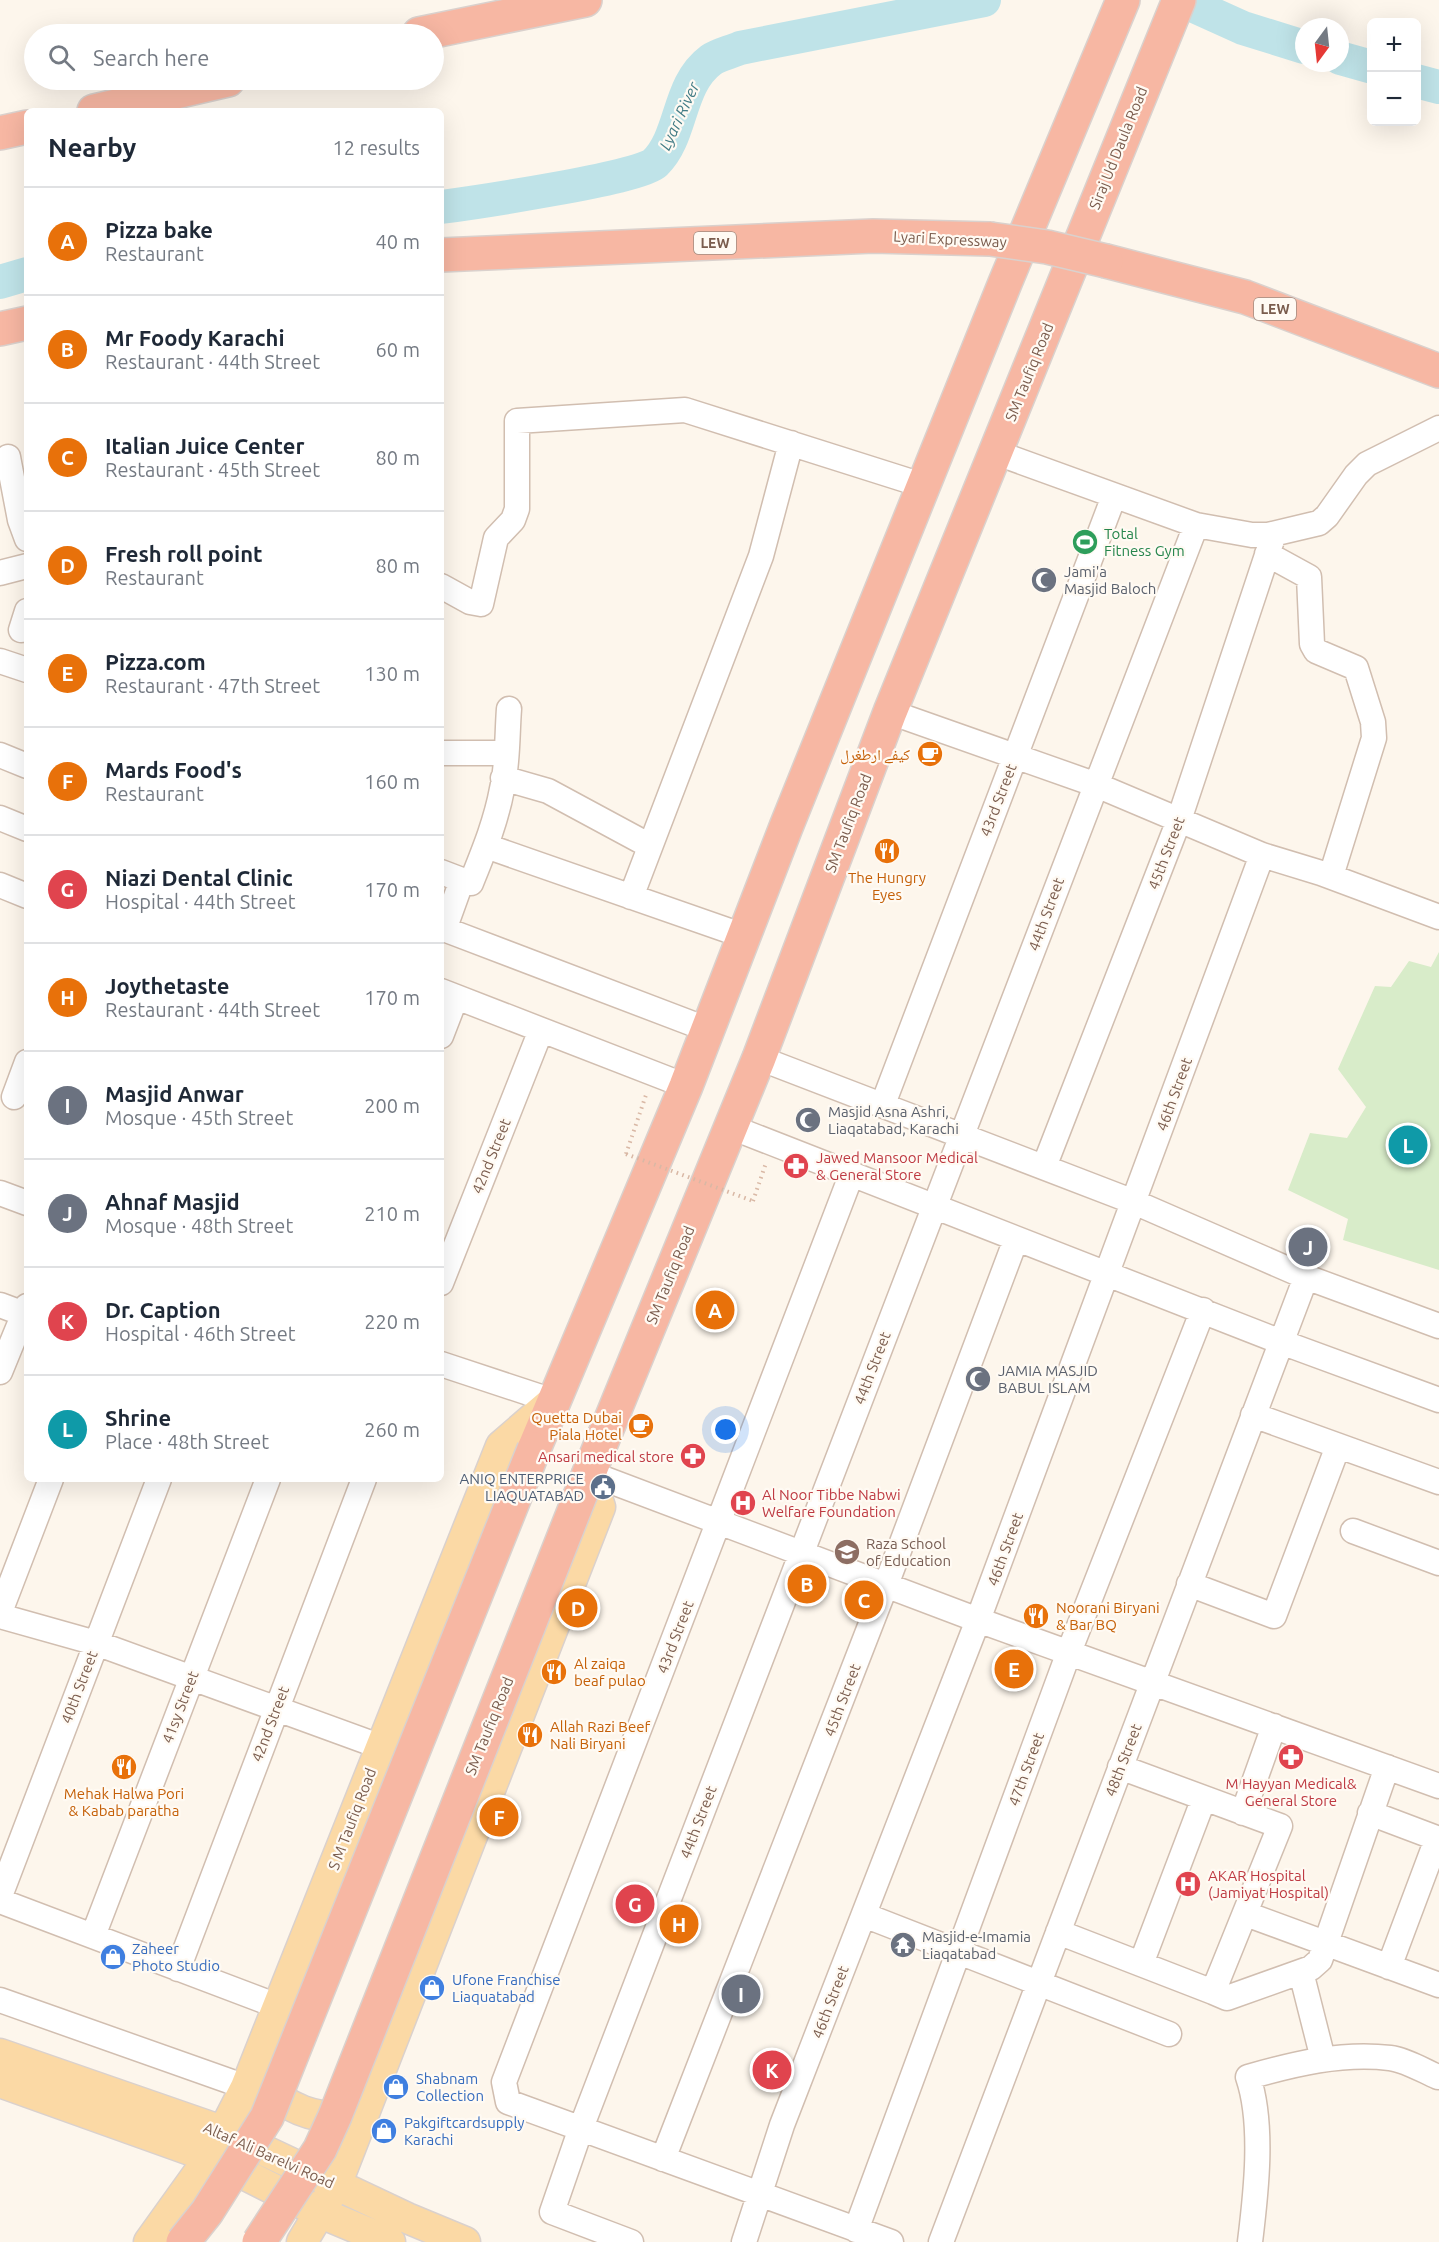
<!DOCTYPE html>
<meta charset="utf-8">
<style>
body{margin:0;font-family:Ubuntu,"Noto Naskh Arabic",sans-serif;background:#f2f2f3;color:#1f2937}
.controls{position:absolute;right:18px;top:18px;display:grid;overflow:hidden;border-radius:9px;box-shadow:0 6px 24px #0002}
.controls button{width:54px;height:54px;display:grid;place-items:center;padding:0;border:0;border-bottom:2px solid #e0e1e3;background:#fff;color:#1f2937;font:30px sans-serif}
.compass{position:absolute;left:1295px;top:18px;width:54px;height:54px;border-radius:50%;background:#fff;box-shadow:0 6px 24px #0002;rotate:195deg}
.you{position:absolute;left:726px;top:1430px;width:21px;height:21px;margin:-15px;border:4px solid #fff;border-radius:50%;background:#1a73e8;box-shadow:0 0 0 9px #1a73e833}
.badge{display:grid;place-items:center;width:39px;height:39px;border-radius:50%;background:#2563eb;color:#fff;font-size:20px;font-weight:700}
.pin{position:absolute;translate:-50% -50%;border:3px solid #fff;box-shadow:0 2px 6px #0006}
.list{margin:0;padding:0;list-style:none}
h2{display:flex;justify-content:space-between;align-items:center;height:78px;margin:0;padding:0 24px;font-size:26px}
h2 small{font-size:20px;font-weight:400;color:#747a83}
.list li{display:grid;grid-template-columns:39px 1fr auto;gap:18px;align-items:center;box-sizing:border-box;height:108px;padding:0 24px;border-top:2px solid #e0e1e3}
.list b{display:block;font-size:22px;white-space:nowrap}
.list p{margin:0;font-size:20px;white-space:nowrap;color:#747a83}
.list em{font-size:20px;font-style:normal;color:#747a83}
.icon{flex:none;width:33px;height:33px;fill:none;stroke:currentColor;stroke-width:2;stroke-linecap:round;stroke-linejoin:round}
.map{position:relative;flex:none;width:1439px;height:2242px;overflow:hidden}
.search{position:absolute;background:#fff;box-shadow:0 6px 24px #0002;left:24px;top:24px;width:420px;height:66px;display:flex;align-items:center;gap:15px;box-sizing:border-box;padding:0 21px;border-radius:33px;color:#747a83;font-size:22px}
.panel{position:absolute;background:#fff;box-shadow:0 6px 24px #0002;left:24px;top:108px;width:420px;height:1374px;border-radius:9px}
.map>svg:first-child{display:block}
.green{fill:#d8ecc9}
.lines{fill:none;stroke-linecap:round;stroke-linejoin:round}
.river{stroke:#bfe3e8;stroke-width:34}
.minor-casing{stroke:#d1beb0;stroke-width:27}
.major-casing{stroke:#dad1cd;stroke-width:33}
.highway-casing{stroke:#dad1cd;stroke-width:36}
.path{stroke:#d9b8a5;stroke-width:4;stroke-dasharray:1.5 4.5;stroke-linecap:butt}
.minor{stroke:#fff;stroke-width:24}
.major{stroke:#fbd9a5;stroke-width:30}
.highway{stroke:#f7b7a3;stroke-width:33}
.highway-bridge-casing{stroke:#dad1cd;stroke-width:36;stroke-linecap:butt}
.path-bridge{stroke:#d9b8a5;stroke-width:4;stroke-dasharray:1.5 4.5;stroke-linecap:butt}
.highway-bridge{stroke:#f7b7a3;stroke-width:33}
.labels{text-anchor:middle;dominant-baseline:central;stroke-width:4.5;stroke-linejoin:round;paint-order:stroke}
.shield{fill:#fffaf3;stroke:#a28b7f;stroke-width:1.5}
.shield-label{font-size:14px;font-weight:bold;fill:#7a5c4d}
.street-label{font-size:15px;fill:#7a5c4d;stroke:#fffaf3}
.leisure-label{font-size:15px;fill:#27864d;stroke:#fffaf3;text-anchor:start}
.worship-label{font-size:15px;fill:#5b616d;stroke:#fffaf3;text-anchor:start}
.food-label{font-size:15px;fill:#c56008;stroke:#fffaf3;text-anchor:start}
.health-label{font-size:15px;fill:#be3a42;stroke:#fffaf3;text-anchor:start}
.service-label{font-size:15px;fill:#4e5e75;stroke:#fffaf3;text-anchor:end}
.education-label{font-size:15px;fill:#785e54;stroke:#fffaf3;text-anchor:start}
.shop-label{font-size:15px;fill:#366cbe;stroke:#fffaf3;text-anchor:start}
.water-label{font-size:16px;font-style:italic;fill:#437c86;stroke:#fffaf3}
</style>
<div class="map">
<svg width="1439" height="2242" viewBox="0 0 1439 2242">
<rect width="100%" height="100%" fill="#fdf6ec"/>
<path class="green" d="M1439,952v318l-96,-30 5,-21 -60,-29 22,-57 37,5 19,-31 -28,-38 37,-83 16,1 18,-26 22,6z"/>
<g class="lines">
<path class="river" d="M1181,0l62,28 61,19
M1340,58l32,9
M1416,81l23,6
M441,207c30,-4 199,-29 214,-44 28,-27 22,-78 56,-103 7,-5 20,-8 29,-12l244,-48
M0,282l27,-8"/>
<g class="minor-casing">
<path id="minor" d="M997,453l199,72 56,10h16l51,-12 8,-7 29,-41 11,-11 72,-36
M8,457l12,63 7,19
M1267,554l42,23 3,67 4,7 40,17 17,54 1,16 -43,138
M0,573l27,-7
M441,586l29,16 11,2 15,-66 17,-18 4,-11v-88l168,-11 240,76
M21,630l6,-19
M0,661l27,9
M890,712l204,72 168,71 59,18 118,44
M441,753h65
M0,755l27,11
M503,778l45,13 102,55
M0,818l27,11
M486,846l258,90
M441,872l21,8 -18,50
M462,880l9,3c12,-30 25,-61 31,-94 6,-25 5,-54 7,-80
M0,885l27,11
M631,897l130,-341 30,-113
M441,928l268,102
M441,991l245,95
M441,1036l15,-39
M759,1058l375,144 172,75 133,49
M14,1097l13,-35
M883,1104l231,-608
M731,1127l550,215 158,58
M1044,1167l135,-347 95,-286
M852,1173l-348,909 4,20 383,140
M0,1193l27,10
M441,1283l100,-253
M0,1305l24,9
M441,1364l112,37
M0,1372l27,-66
M1253,1415l186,67
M589,1473l389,147 461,166
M1353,1531l86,32
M1189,1584l85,32 64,-170
M0,1612l51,-133
M0,1616l96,27 302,110
M1243,1813l31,-87
M1370,1813l69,26
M0,1896l159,-417
M0,1901l280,106
M1246,1914l193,71
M864,1915l305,119
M1058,1932l155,60 67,-166 -160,-59
M93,1936l175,-457
M1141,1964l63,-166
M1389,1967l48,-128
M178,1969l186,-490
M1301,1972l22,87
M1213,1992l14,6 84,-30 9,-8 67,-193
M0,2000l246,87
M663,2159l223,-574 130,-346
M856,2230l213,-578 134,-342
M631,2242l-79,-30 29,-84 615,-1603
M744,2242l38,-117 196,-505 284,-765
M941,2242l365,-965
M1250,2242c6,-49 14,-118 -2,-165 46,-13 94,-25 142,-19 16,2 34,13 48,19"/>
</g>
<g class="major-casing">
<path id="major" d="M0,2054l225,78 182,86 58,24
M260,2080c26,30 57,41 96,36
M0,2082l210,75 111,56 69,29
M149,2242l61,-85 36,-70 255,-641 52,-45
M302,2242l34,-57 264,-678 -11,-34"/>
</g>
<g class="highway-casing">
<path id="highway" d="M419,34l166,-34
M94,111l134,-31
M0,133l27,-6
M441,255l432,-19 117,3
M1106,261l139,36 194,74
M0,329l27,-6
M534,1449l152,-363 100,-259 219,-544 118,-283
M589,1473l170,-415 131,-346 289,-712"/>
</g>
<path class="path" d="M626,1154l21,-62
M753,1201l13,-38"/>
<use href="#minor" class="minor"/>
<use href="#major" class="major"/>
<use href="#highway" class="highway"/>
<g class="highway-bridge-casing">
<path id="highway-bridge" d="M990,239l57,8 59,14
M183,2242l24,-30 60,-95 267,-668
M259,2242l61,-93 15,-33 254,-643"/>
</g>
<path class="path-bridge" d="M626,1154l127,47"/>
<use href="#highway-bridge" class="highway-bridge"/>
</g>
<defs>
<g id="stadium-disc" transform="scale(1.35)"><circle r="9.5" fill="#2e9e5b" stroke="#fffaf3"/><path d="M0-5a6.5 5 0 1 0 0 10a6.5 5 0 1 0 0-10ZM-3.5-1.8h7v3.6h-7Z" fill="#fff"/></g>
<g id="mosque-disc" transform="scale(1.35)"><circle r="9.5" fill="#6b7280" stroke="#fffaf3"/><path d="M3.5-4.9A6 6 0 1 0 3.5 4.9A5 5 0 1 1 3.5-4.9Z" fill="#fff"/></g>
<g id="cafe-disc" transform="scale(1.35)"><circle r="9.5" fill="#e8710a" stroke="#fffaf3"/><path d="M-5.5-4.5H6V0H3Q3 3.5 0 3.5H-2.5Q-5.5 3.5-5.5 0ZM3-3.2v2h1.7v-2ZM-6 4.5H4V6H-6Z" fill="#fff"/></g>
<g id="restaurant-disc" transform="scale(1.35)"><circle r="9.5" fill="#e8710a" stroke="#fffaf3"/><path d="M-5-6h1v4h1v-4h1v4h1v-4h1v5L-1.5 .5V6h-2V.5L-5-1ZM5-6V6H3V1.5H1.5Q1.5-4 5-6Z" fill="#fff"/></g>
<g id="pharmacy-disc" transform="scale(1.35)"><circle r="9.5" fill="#e0444e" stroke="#fffaf3"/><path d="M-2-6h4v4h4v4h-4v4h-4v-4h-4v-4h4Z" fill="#fff"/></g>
<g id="civic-disc" transform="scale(1.35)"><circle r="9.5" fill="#5c6f8a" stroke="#fffaf3"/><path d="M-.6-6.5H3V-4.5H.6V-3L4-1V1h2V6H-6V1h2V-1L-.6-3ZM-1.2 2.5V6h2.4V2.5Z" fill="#fff"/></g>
<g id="hospital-disc" transform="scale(1.35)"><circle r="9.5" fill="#e0444e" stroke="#fffaf3"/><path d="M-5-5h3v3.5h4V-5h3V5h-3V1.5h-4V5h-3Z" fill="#fff"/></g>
<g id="school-disc" transform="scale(1.35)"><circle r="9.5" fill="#8d6e63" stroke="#fffaf3"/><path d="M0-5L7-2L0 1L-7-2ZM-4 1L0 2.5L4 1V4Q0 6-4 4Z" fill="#fff"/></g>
<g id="temple-disc" transform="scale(1.35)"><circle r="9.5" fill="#6b7280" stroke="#fffaf3"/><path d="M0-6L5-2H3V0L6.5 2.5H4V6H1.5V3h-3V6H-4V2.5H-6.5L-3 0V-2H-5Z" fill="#fff"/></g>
<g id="shop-disc" transform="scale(1.35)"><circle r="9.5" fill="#3f7fe0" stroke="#fffaf3"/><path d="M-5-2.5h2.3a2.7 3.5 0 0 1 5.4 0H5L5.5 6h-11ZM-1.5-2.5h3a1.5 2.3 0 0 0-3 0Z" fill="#fff"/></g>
</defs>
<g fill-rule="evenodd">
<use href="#stadium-disc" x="1085" y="542"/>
<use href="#mosque-disc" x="1044" y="580"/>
<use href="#cafe-disc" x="930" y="754"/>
<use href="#restaurant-disc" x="887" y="851"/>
<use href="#mosque-disc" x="808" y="1120"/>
<use href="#pharmacy-disc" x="796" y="1166"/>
<use href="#mosque-disc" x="978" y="1379"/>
<use href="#cafe-disc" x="641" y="1426"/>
<use href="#pharmacy-disc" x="693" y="1456"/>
<use href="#civic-disc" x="603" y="1487"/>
<use href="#hospital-disc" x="743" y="1503"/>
<use href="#school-disc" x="847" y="1552"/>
<use href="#restaurant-disc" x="1036" y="1616"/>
<use href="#restaurant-disc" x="554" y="1672"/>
<use href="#restaurant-disc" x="530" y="1735"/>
<use href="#pharmacy-disc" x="1291" y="1757"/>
<use href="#restaurant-disc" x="124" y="1767"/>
<use href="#hospital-disc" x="1188" y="1884"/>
<use href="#temple-disc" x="903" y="1945"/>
<use href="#shop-disc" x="113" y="1957"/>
<use href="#shop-disc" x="432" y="1988"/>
<use href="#shop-disc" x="396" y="2087"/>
<use href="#shop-disc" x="384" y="2131"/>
</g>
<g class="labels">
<g class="shield">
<rect x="694" y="232" width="42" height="22" rx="4.5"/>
<rect x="1254" y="298" width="42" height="22" rx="4.5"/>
</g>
<g class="shield-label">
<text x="715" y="243">LEW</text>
<text x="1275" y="309">LEW</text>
</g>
<g class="street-label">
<text transform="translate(1118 148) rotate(-68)">Siraj Ud Daula Road</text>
<text transform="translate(950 239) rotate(3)">Lyari Expressway</text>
<text transform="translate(1029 372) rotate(-68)">SM Taufiq Road</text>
<text transform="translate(998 800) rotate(-69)">43rd Street</text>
<text transform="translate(848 823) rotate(-69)">SM Taufiq Road</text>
<text transform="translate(1166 853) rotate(-69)">45th Street</text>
<text transform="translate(1046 914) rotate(-70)">44th Street</text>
<text transform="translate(1174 1094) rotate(-70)">46th Street</text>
<text transform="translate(491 1156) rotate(-68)">42nd Street</text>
<text transform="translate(670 1275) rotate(-68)">SM Taufiq Road</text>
<text transform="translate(872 1368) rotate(-69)">44th Street</text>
<text transform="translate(1005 1549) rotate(-70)">46th Street</text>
<text transform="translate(675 1637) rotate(-69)">43rd Street</text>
<text transform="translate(79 1687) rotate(-69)">40th Street</text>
<text transform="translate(842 1700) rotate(-69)">45th Street</text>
<text transform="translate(180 1707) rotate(-69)">41sy Street</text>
<text transform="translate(270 1724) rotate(-69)">42nd Street</text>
<text transform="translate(489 1726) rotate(-68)">SM Taufiq Road</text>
<text transform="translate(1123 1760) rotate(-69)">48th Street</text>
<text transform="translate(1026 1769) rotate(-70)">47th Street</text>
<text transform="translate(352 1819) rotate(-69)">S M Taufiq Road</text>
<text transform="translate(698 1822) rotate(-69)">44th Street</text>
<text transform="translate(830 2002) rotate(-69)">46th Street</text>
<text transform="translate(269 2155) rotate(24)">Altaf Ali Barelvi Road</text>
</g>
<g class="leisure-label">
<text x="1104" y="533">Total<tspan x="1104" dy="17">Fitness Gym</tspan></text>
</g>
<g class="worship-label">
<text x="1064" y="571">Jami'a<tspan x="1064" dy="17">Masjid Baloch</tspan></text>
<text x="828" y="1111">Masjid Asna Ashri,<tspan x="828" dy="17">Liaqatabad, Karachi</tspan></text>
<text x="998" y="1370">JAMIA MASJID<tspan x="998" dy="17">BABUL ISLAM</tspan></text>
<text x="922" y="1936">Masjid-e-Imamia<tspan x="922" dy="17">Liaqatabad</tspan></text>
</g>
<g class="food-label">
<text x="910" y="754" text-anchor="end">کیفے ارطغرل</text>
<text x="887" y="877" text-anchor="middle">The Hungry<tspan x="887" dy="17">Eyes</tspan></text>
<text x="622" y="1417" text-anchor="end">Quetta Dubai<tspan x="622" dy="17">Piala Hotel</tspan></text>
<text x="1056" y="1607">Noorani Biryani<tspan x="1056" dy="17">&amp; Bar BQ</tspan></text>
<text x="574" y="1663">Al zaiqa<tspan x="574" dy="17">beaf pulao</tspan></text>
<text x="550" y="1726">Allah Razi Beef<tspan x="550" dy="17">Nali Biryani</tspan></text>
<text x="124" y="1793" text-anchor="middle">Mehak Halwa Pori<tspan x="124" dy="17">&amp; Kabab paratha</tspan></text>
</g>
<g class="health-label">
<text x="816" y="1157">Jawed Mansoor Medical<tspan x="816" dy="17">&amp; General Store</tspan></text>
<text x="674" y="1456" text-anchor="end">Ansari medical store</text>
<text x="762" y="1494">Al Noor Tibbe Nabwi<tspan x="762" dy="17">Welfare Foundation</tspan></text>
<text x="1291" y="1783" text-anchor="middle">M Hayyan Medical&amp;<tspan x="1291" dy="17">General Store</tspan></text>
<text x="1208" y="1875">AKAR Hospital<tspan x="1208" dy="17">(Jamiyat Hospital)</tspan></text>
</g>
<g class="service-label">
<text x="584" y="1478">ANIQ ENTERPRICE<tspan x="584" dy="17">LIAQUATABAD</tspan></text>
</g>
<g class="education-label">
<text x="866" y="1543">Raza School<tspan x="866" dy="17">of Education</tspan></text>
</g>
<g class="shop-label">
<text x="132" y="1948">Zaheer<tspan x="132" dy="17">Photo Studio</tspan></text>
<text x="452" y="1979">Ufone Franchise<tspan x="452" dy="17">Liaquatabad</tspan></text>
<text x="416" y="2078">Shabnam<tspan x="416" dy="17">Collection</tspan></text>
<text x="404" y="2122">Pakgiftcardsupply<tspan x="404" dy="17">Karachi</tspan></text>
</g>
<g class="water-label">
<text transform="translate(679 116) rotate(-65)">Lyari River</text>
</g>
</g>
</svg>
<div class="controls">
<button>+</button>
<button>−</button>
</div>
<svg class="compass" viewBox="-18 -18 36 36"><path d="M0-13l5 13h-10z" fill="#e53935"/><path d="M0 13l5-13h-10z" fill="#747a83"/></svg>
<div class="you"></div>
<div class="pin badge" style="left:715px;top:1310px;background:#e8710a">A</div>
<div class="pin badge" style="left:807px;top:1584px;background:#e8710a">B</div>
<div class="pin badge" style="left:864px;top:1600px;background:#e8710a">C</div>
<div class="pin badge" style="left:578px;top:1608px;background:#e8710a">D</div>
<div class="pin badge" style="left:1014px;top:1669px;background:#e8710a">E</div>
<div class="pin badge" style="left:499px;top:1817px;background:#e8710a">F</div>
<div class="pin badge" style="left:635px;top:1904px;background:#e0444e">G</div>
<div class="pin badge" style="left:679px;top:1924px;background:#e8710a">H</div>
<div class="pin badge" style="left:741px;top:1994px;background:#6b7280">I</div>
<div class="pin badge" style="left:1308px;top:1247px;background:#6b7280">J</div>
<div class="pin badge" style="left:772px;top:2070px;background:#e0444e">K</div>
<div class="pin badge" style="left:1408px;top:1145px;background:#0f9aa8">L</div>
<div class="search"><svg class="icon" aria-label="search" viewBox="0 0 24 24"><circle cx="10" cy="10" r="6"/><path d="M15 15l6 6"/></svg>Search here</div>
<section class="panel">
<h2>Nearby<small>12 results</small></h2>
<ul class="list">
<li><span class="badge" style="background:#e8710a">A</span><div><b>Pizza bake</b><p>Restaurant</p></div><em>40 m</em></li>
<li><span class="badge" style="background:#e8710a">B</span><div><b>Mr Foody Karachi</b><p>Restaurant · 44th Street</p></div><em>60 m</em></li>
<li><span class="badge" style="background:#e8710a">C</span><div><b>Italian Juice Center</b><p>Restaurant · 45th Street</p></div><em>80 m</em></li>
<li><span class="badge" style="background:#e8710a">D</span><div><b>Fresh roll point</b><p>Restaurant</p></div><em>80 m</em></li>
<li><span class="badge" style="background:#e8710a">E</span><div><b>Pizza.com</b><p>Restaurant · 47th Street</p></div><em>130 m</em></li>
<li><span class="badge" style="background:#e8710a">F</span><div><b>Mards Food's</b><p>Restaurant</p></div><em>160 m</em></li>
<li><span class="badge" style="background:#e0444e">G</span><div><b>Niazi Dental Clinic</b><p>Hospital · 44th Street</p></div><em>170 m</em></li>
<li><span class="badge" style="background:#e8710a">H</span><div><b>Joythetaste</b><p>Restaurant · 44th Street</p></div><em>170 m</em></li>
<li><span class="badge" style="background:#6b7280">I</span><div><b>Masjid Anwar</b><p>Mosque · 45th Street</p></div><em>200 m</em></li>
<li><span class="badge" style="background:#6b7280">J</span><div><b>Ahnaf Masjid</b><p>Mosque · 48th Street</p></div><em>210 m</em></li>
<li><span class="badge" style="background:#e0444e">K</span><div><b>Dr. Caption</b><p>Hospital · 46th Street</p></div><em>220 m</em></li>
<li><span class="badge" style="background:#0f9aa8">L</span><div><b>Shrine</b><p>Place · 48th Street</p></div><em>260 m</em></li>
</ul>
</section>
</div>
